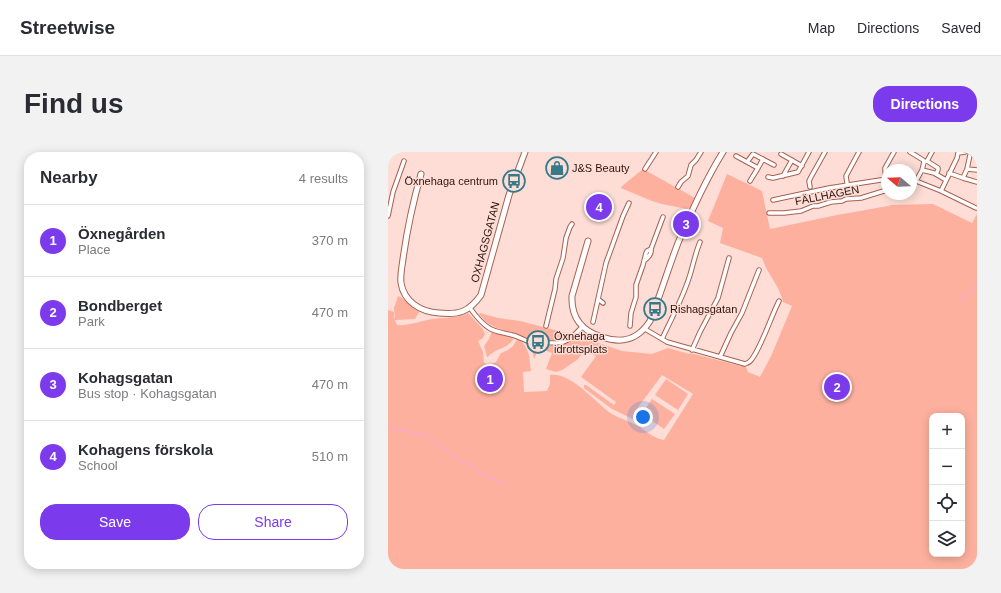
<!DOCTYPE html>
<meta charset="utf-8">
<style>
body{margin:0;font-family:Helvetica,sans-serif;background:#f2f2f3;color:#2b2b33}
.controls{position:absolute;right:12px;bottom:12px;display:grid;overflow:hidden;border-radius:8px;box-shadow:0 2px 10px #0003}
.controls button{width:36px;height:36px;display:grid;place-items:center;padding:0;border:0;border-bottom:1px solid #e1e1e2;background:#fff;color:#2b2b33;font:20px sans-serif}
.compass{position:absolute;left:493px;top:12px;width:36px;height:36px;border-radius:50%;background:#fff;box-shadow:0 2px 10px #0003;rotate:289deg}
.you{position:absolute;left:255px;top:265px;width:14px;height:14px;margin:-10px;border:3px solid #fff;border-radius:50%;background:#1a73e8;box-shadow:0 0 0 6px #1a73e833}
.badge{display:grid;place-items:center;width:26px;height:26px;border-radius:50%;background:#7c3aed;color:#fff;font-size:13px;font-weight:700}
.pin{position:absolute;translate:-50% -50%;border:2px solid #fff;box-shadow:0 1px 4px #0006}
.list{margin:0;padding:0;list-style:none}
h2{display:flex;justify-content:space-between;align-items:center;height:52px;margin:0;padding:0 16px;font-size:17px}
h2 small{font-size:13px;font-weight:400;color:#7c7c81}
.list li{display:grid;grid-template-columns:26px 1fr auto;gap:12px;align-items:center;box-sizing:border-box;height:72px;padding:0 16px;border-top:1px solid #e1e1e2}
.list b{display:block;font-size:15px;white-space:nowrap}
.list p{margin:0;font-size:13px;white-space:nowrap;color:#7c7c81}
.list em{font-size:13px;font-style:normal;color:#7c7c81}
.actions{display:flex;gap:8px;padding:12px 16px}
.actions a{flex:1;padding:9px 0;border:1px solid #7c3aed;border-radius:16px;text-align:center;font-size:14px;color:#7c3aed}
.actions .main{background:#7c3aed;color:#fff}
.icon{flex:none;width:22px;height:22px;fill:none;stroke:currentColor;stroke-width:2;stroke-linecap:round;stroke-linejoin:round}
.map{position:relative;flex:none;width:589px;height:417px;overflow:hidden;border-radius:16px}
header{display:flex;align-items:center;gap:24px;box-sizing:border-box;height:56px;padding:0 20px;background:#fff;border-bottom:1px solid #e1e1e2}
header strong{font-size:19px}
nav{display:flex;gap:22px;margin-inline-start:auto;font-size:14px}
.intro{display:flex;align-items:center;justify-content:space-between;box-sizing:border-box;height:96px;padding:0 24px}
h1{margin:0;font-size:28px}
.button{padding:10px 18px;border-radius:16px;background:#7c3aed;color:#fff;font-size:14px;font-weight:700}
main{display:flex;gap:24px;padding:0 24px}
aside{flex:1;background:#fff;border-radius:16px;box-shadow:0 2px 10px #0003}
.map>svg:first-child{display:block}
.green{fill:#fdb09e;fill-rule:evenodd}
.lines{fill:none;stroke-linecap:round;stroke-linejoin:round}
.stream{stroke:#faa3e9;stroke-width:1}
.street-casing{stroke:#a76151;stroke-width:5.5}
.secondary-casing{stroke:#a76151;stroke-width:7}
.street{stroke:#fff;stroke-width:3.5}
.secondary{stroke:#fff;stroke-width:5}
.labels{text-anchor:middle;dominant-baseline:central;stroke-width:3;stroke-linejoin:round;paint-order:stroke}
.poi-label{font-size:11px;fill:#2f130d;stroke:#fdddd5;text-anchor:start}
.street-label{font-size:11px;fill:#2f130d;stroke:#fdddd5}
</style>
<header>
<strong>Streetwise</strong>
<nav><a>Map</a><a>Directions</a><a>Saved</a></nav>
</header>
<div class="intro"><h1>Find us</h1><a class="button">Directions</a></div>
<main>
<aside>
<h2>Nearby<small>4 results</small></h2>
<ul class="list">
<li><span class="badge">1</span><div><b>Öxnegården</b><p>Place</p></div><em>370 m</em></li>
<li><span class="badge">2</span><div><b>Bondberget</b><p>Park</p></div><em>470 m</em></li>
<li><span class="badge">3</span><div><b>Kohagsgatan</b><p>Bus stop · Kohagsgatan</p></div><em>470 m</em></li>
<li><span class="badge">4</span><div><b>Kohagens förskola</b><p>School</p></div><em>510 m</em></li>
</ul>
<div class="actions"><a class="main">Save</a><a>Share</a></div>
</aside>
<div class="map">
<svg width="589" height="417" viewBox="0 0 589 417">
<rect width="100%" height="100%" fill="#fdddd5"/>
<path class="green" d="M255,17l52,29 -5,9 -3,2 -25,-5 -10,-3 -31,-13v-1z
M339,22l35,17 8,38 67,-14 51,-9 3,-1 42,-1 39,19 5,-9v355h-589v-259l6,2v5l1,2 -1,-11 4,-12c8,3 13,11 21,16l-4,7 -20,1 2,5c10,1 21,-3 30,-5 13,-3 29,-1 41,-7l14,15 3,6 -2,4 -5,3 5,11 1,11 5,2 7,-3 5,-9 7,-3 5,-4 5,-8c12,10 11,19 13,33l-8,1 1,20 23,-1 3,-7v-9c22,-3 45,28 62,39 9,5 19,8 28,13 7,5 15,12 24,13l29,-46 -31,-19 -26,35 -3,9 -21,-10 -28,-21v-3h2l28,20 2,-3 -35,-25 15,-21 -8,-4 -5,1 -6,7 -15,10 -6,2 -10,-3 6,-16 -13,-5 -5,11 -2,-10 1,-3 4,-1 15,1 10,-1 13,-9 6,1 41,14 30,3 16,-6 21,6 1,-1 51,13v-5l3,1 4,10 12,5 12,-23 20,-48 -9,-4c-3,-16 -16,-28 -21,-44l-42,-15 3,-15 -15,-7zM544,264h30v138h-30z
M92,161l18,5 22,3 50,13 -2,4 -7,3 -33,-3 -31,-10 -10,-5 -8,-9z
M104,179l18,5 2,1 1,3c-8,10 -20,9 -25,17h-1l-3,-11 5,-7z
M278,227l22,15 -10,16 -23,-15z
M264,247l23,15 -11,15 -22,-15z"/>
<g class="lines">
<path class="stream" d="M571,149l18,-15
M0,275l39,9 25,19 11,7 8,3 7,7 20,9 7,2"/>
<g class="street-casing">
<path id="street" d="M522,0l13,8 1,2
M393,2l21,12
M582,3l-3,14 -4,9 14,4
M348,4l11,6
M375,7l-5,9 -11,-6 6,-8 21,11
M539,9l5,-9
M257,17l11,-17
M579,17l10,1
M534,18l2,-8 3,-1 11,7v2l-2,4
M561,21l14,5
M395,24l9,-16
M380,25l5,1 25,-6 11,-20
M498,27l-1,-8v-3l9,-16
M523,28l5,1 25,10 35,17
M362,29l8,-13
M528,29l6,-11 12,3 12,7
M459,31l-1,-7 13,-24
M290,35l3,-5 7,-6 3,-11 5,-5 5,-8
M422,35l-1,-6 2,-4 14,-25
M553,39l16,-33 1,-5 7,-1
M385,48l56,-12 58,-9
M381,61h15l17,-2 12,-5h5l13,-4 11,-1 4,-2 15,-1 26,-8
M0,64l5,-24 11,-31
M257,108c4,-3 7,-6 6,-11
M210,147l5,4
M82,156c5,7 11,15 19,20 6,4 16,5 23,7 5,1 10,4 15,6 4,1 32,3 36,1 8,-2 14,-10 19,-15
M205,170l13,-59 17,-47 6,-13
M158,174l9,-37 1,-10 7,-21 3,-20 4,-11 2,-3
M242,174l1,-13 5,-16v-12l7,-20 3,-12 1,-2 4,-2 12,-32
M257,177l22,13 78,22c3,-1 5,-2 7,-5 11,-16 18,-40 27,-58
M274,187c9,-20 20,-39 27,-61 4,-12 6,-24 11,-36
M304,198l8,-18 18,-34 11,-40
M332,205l11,-24 11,-20 17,-43"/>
</g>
<g class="secondary-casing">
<path id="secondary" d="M33,22c-8,28 -14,56 -18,85 -1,8 -3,16 -2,24 3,19 20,29 38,30 20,2 30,-1 42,-18l28,-100 16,-43
M200,89l-16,55c-1,22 10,35 30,41 20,7 36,3 48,-16 10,-25 18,-52 28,-78 13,-31 27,-62 45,-91"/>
</g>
<use href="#street" class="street"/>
<use href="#secondary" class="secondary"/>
</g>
<defs>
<g id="shop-ring" transform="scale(1.15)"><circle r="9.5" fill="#fdddd5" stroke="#367a89" stroke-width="1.5"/><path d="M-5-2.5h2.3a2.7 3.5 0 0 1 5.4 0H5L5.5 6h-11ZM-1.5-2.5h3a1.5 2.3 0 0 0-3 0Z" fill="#367a89"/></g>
<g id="bus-ring" transform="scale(1.15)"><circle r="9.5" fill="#fdddd5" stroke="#367a89" stroke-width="1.5"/><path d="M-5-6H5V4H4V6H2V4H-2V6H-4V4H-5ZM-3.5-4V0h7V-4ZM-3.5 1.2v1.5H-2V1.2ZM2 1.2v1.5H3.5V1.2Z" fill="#367a89"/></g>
</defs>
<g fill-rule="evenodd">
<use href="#shop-ring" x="169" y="16"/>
<use href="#bus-ring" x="126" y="29"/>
<use href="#bus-ring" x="267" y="157"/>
<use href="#bus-ring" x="150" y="190"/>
</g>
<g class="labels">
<g class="poi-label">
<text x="184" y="16">J&amp;S Beauty</text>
<text x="110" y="29" text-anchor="end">Öxnehaga centrum</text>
<text x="282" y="157">Rishagsgatan</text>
<text x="166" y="184">Öxnehaga<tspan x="166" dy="13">idrottsplats</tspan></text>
</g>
<g class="street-label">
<text transform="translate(439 43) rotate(-11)">FÄLLHAGEN</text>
<text transform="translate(97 90) rotate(-75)">OXHAGSGATAN</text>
</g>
</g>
</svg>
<div class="controls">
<button>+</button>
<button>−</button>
<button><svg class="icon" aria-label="locate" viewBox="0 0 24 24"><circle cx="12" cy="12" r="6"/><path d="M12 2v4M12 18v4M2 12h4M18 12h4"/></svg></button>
<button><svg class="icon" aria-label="layers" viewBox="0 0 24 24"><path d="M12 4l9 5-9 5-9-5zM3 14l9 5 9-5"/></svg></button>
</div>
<svg class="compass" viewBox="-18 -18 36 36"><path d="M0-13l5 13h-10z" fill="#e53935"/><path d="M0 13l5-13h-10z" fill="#7c7c81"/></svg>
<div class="you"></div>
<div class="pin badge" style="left:102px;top:227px">1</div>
<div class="pin badge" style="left:449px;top:235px">2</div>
<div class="pin badge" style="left:298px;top:72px">3</div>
<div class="pin badge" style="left:211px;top:55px">4</div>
</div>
</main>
